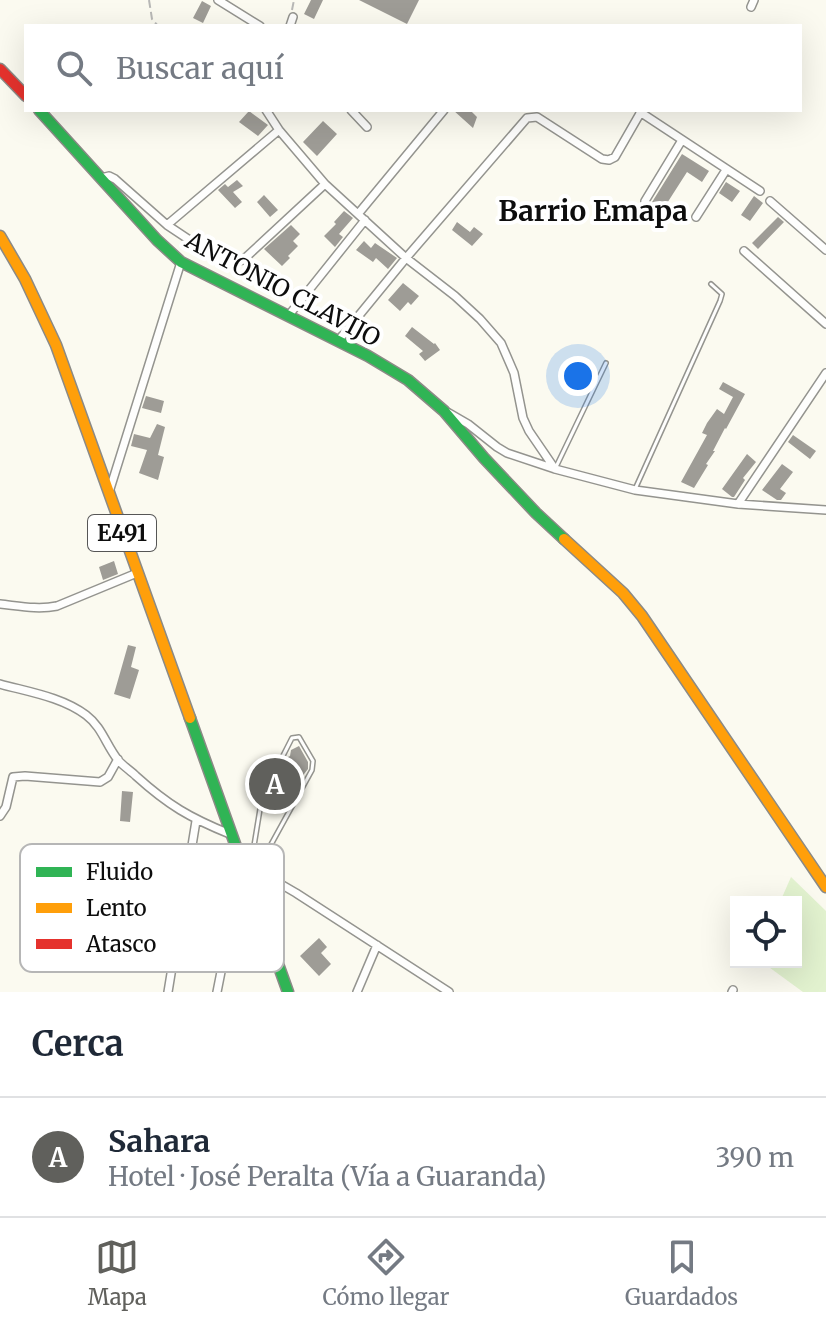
<!DOCTYPE html>
<html lang="es">
<meta charset="utf-8">
<style>
body{margin:0;font-family:Merriweather,serif;background:#f6f6f7;color:#1f2937}
.controls{position:absolute;right:24px;bottom:24px;display:grid;overflow:hidden;border-radius:0px;box-shadow:0 8px 32px #0002}
.controls button{width:72px;height:72px;display:grid;place-items:center;padding:0;border:0;border-bottom:2px solid #e0e1e3;background:#fff;color:#1f2937;font:40px sans-serif}
.you{position:absolute;left:578px;top:376px;width:28px;height:28px;margin:-20px;border:6px solid #fff;border-radius:50%;background:#1a73e8;box-shadow:0 0 0 12px #1a73e833}
.badge{display:grid;place-items:center;width:52px;height:52px;border-radius:50%;background:#60605c;color:#fff;font-size:26px;font-weight:700}
.pin{position:absolute;translate:-50% -50%;border:4px solid #fff;box-shadow:0 2px 8px #0006}
.list{margin:0;padding:0;list-style:none}
h2{display:flex;justify-content:space-between;align-items:center;height:104px;margin:0;padding:0 32px;font-size:34px}
h2 small{font-size:26px;font-weight:400;color:#747a83}
.list li{display:grid;grid-template-columns:52px 1fr auto;gap:24px;align-items:center;box-sizing:border-box;height:120px;padding:0 32px;border-top:2px solid #e0e1e3}
.list b{display:block;font-size:30px;white-space:nowrap}
.list p{margin:0;font-size:26px;white-space:nowrap;color:#747a83}
.list em{font-size:26px;font-style:normal;color:#747a83}
.icon{flex:none;width:44px;height:44px;fill:none;stroke:currentColor;stroke-width:2;stroke-linecap:round;stroke-linejoin:round}
.map{position:relative;flex:none;width:826px;height:992px;overflow:hidden}
.search{position:absolute;background:#fff;box-shadow:0 8px 32px #0002;left:24px;right:24px;top:24px;height:88px;display:flex;align-items:center;gap:20px;box-sizing:border-box;padding:0 28px;border-radius:0px;color:#747a83;font-size:30px}
.sheet{height:224px;background:#fff}
nav{display:flex;justify-content:space-around;align-items:center;box-sizing:border-box;height:112px;border-top:2px solid #e0e1e3;background:#fff;font-size:22px;color:#747a83}
nav a{display:grid;justify-items:center;gap:4px}
nav .on{color:#60605c}
.map>svg:first-child{display:block}
.green{fill:#e2f2cf}
.building{fill:#9e9c96}
.lines{fill:none;stroke-linecap:round;stroke-linejoin:round}
.lane-casing{stroke:#94948f;stroke-width:6}
.street-casing{stroke:#94948f;stroke-width:10}
.fast-casing{stroke:#8b8a86;stroke-width:13}
.slow-casing{stroke:#8b8a86;stroke-width:13}
.jam-casing{stroke:#8b8a86;stroke-width:13}
.path{stroke:#b8b8b6;stroke-width:2;stroke-dasharray:8 4;stroke-linecap:butt}
.lane{stroke:#fefefd;stroke-width:3}
.street{stroke:#fefefd;stroke-width:7}
.fast{stroke:#30b455;stroke-width:10}
.slow{stroke:#ff9f0a;stroke-width:10}
.jam{stroke:#e5322d;stroke-width:10}
.labels{text-anchor:middle;dominant-baseline:central;stroke-width:8;stroke-linejoin:round;paint-order:stroke}
.shield{fill:#fff;stroke:#565656;stroke-width:2}
.shield-label{font-size:22px;font-weight:bold;fill:#0d0d0d}
.street-label{font-size:24px;fill:#0d0d0d;stroke:#fff}
.quarter-label{font-size:28px;font-weight:bold;fill:#0d0d0d;stroke:#fff}
.key{fill:#fff;stroke:#b6b6b6;stroke-width:2}
.key-label{font-size:22px;fill:#0d0d0d}
</style>
<div class="map">
<svg width="826" height="992" viewBox="0 0 826 992">
<rect width="100%" height="100%" fill="#fbfaf0"/>
<path class="green" d="M791,877l35,34v81h-23l-41,-30h34v-60h-16z"/>
<path class="building" d="M311,0h12l-9,19 -10,-5z
M359,0h60l-12,24z
M202,1l9,5 -8,17 -10,-5z
M453,110h17l7,7 -4,11z
M249,111l19,14 -10,11 -19,-14z
M323,121l14,13 -20,22 -14,-14z
M682,154l27,17 -7,11 -15,-10 -32,50 -11,-7z
M237,180l6,6 -10,6 9,10 -7,6 -17,-18 7,-6 3,3z
M726,182l14,9 -8,11 -13,-9z
M264,195l14,15 -8,7 -13,-15z
M754,196l9,7 -13,18 -9,-6z
M344,211l9,7 -14,16 4,3 -8,10 -11,-11 12,-12 -2,-2z
M778,217l6,5 -26,27 -6,-6z
M457,222l13,10 4,-5 9,7 -11,12 -20,-16z
M291,225l9,9 -7,7 5,5 -10,10 2,2 -8,8 -18,-17z
M364,241l7,7 4,-5 22,15 -9,11 -12,-11 -3,4 -17,-12z
M403,283l16,13 -8,9 -3,-3 -8,9 -12,-11z
M412,327l22,17 1,-1 5,7 -15,11 -6,-7 4,-3 -18,-15z
M723,382l22,12 -19,35 -1,-1 -12,23h2l-9,13 2,1 -14,23 -13,-6 26,-47 -5,-2 5,-10 10,-14 7,5 9,-17 -14,-8z
M146,396l18,5 -3,12 -19,-5z
M157,424l8,3 -7,28 6,2 -6,23 -19,-7 8,-23 -16,-4 3,-12 16,4z
M793,435l23,16 -6,8 -22,-17z
M747,454l9,8 -13,16 2,2 -11,17h-2l-10,-8z
M782,464l11,8 -13,17 6,4 -5,7h-4l-15,-10z
M114,561l4,13 -15,6 -4,-13z
M128,645l8,2 -5,20 8,3 -9,29 -16,-5z
M299,746l9,16v7l-8,10 -1,5 -4,2 2,3 -5,4 1,2 -2,4 -4,2v5l-17,7 -4,-11v-4l9,-13 1,-6 3,-1 1,-6 2,-1v-2l4,-6 2,-6 2,-1 1,-6z
M122,791l11,1 -3,30 -10,-1z
M319,938l8,9 -6,6 10,11 -12,12 -19,-20z"/>
<g class="lines">
<g class="lane-casing">
<path id="lane" d="M555,469l51,-106
M636,487l84,-186 2,-7 -11,-10
M251,864l11,-67 30,-59 7,-1 14,24 -1,9 -55,100"/>
</g>
<g class="street-casing">
<path id="street" d="M218,0l42,26
M751,7l3,-7
M290,26l3,-9
M266,110l13,20 46,54 81,74 49,38 25,23 21,24 13,30 9,45 6,13 26,38
M351,110l16,17
M640,112l120,79
M101,178l8,-2 6,3 52,46 54,36 11,2 11,-3 82,-76
M645,201l37,-61
M770,201l56,49
M358,214l86,-104
M696,217l30,-47
M167,225l112,-95
M744,251l82,73
M289,315l76,-95
M338,341l68,-83 121,-140 10,-1 65,42 7,1 6,-3 27,-47
M449,413l19,11 29,23 10,6 48,16 80,21 103,14 88,6
M110,489l71,-227
M738,504l88,-131
M0,604c19,2 38,6 57,2l80,-33
M0,684c29,8 62,13 86,31 16,12 20,30 32,45 5,6 13,11 18,16 32,29 54,42 94,58
M0,816l6,-9 7,-30 12,-1 75,6 8,-5 10,-18
M243,862l53,31 153,99
M168,992l28,-171
M217,992l18,-91 12,-24
M357,992l20,-47
M732,992l1,-2"/>
</g>
<g class="fast-casing">
<path id="fast" d="M39,110l118,130 24,22 187,94 40,24 36,31 40,47 52,55 28,26
M190,718l98,274"/>
</g>
<g class="slow-casing">
<path id="slow" d="M0,236l25,43 31,66 134,373
M564,539l59,54 19,23 184,271"/>
</g>
<g class="jam-casing">
<path id="jam" d="M0,69l26,27"/>
</g>
<path class="path" d="M149,0l3,19 6,7
M292,10l2,-10"/>
<use href="#lane" class="lane"/>
<use href="#street" class="street"/>
<use href="#fast" class="fast"/>
<use href="#slow" class="slow"/>
<use href="#jam" class="jam"/>
</g>
<g class="labels">
<rect class="shield" x="88" y="515" width="68" height="36" rx="6"/>
<g class="shield-label">
<text x="122" y="533">E491</text>
</g>
<g class="street-label">
<text transform="translate(283 289) rotate(28)">ANTONIO CLAVIJO</text>
</g>
<g class="quarter-label">
<text x="593" y="211">Barrio Emapa</text>
</g>
</g>
<rect x="20" y="844" width="264" height="128" rx="12" class="key"/>
<rect x="36" y="867" width="36" height="10" fill="#30b455"/>
<rect x="36" y="903" width="36" height="10" fill="#ff9f0a"/>
<rect x="36" y="939" width="36" height="10" fill="#e5322d"/>
<g class="key-label">
<text x="86" y="880">Fluido</text>
<text x="86" y="916">Lento</text>
<text x="86" y="952">Atasco</text>
</g>
</svg>
<div class="controls">
<button><svg class="icon" aria-label="locate" viewBox="0 0 24 24"><circle cx="12" cy="12" r="6"/><path d="M12 2v4M12 18v4M2 12h4M18 12h4"/></svg></button>
</div>
<div class="you"></div>
<div class="pin badge" style="left:275px;top:784px">A</div>
<div class="search"><svg class="icon" aria-label="search" viewBox="0 0 24 24"><circle cx="10" cy="10" r="6"/><path d="M15 15l6 6"/></svg>Buscar aquí</div>
</div>
<section class="sheet">
<h2>Cerca<small></small></h2>
<ul class="list">
<li><span class="badge">A</span><div><b>Sahara</b><p>Hotel · José Peralta (Vía a Guaranda)</p></div><em>390 m</em></li>
</ul>
</section>
<nav>
<a class="on"><svg class="icon" aria-label="map" viewBox="0 0 24 24"><path d="M3 6l6-2 6 2 6-2v14l-6 2-6-2-6 2zM9 4v14M15 6v14"/></svg>Mapa</a>
<a><svg class="icon" aria-label="directions" viewBox="0 0 24 24"><path d="M12 3l9 9-9 9-9-9zM9 14v-3h6M13 9l2 2-2 2"/></svg>Cómo llegar</a>
<a><svg class="icon" aria-label="saved" viewBox="0 0 24 24"><path d="M7 4h10v16l-5-4-5 4z"/></svg>Guardados</a>
</nav>
